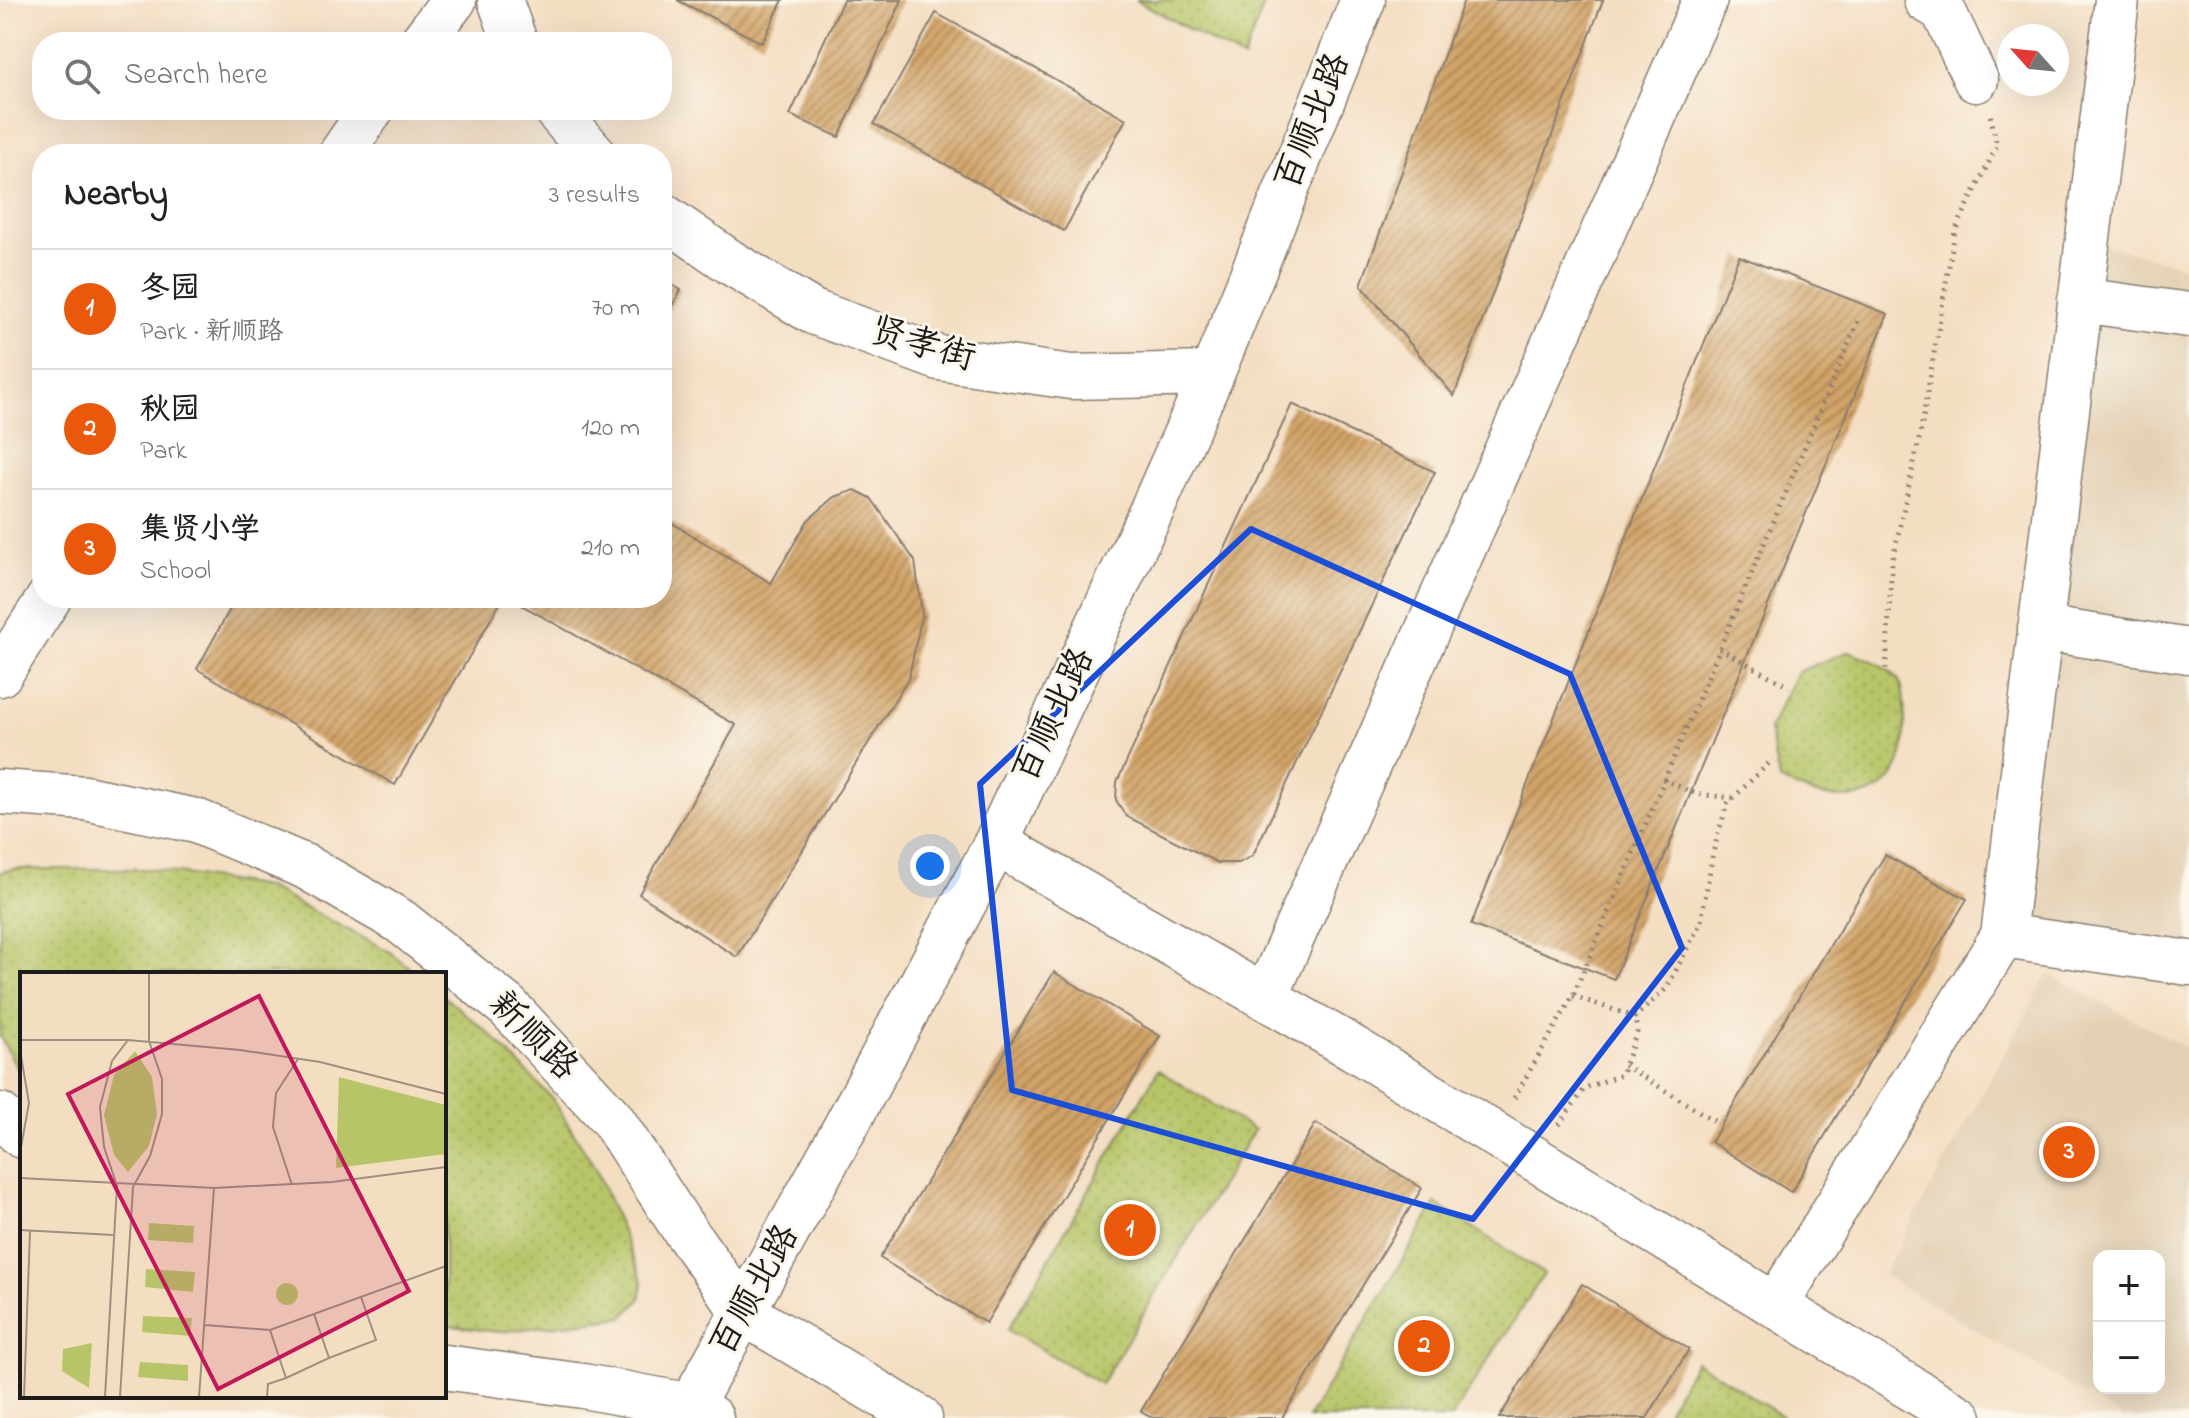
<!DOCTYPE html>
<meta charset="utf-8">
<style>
body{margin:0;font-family:"Indie Flower","LXGW WenKai TC",sans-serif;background:#f6f6f6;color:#222}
.controls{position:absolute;right:24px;bottom:24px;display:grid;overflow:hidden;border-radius:16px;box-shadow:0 8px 32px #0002}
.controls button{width:72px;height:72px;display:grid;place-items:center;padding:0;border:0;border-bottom:2px solid #e0e0e0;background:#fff;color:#222;font:40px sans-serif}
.compass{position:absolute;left:1997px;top:24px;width:72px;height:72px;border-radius:50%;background:#fff;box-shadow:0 8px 32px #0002;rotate:297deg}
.you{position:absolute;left:930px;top:866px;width:28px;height:28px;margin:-20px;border:6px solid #fff;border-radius:50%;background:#1a73e8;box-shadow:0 0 0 12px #1a73e833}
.badge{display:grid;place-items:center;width:52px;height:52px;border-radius:50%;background:#ea580c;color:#fff;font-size:26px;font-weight:700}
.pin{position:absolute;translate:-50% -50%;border:4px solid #fff;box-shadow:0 2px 8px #0006}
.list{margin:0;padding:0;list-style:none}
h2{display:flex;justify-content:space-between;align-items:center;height:104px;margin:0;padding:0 32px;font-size:34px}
h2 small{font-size:26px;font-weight:400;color:#767676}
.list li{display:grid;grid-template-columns:52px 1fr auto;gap:24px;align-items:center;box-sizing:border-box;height:120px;padding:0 32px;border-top:2px solid #e0e0e0}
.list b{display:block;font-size:30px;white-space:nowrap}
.list p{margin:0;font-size:26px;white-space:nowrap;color:#767676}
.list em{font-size:26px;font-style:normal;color:#767676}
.icon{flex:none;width:44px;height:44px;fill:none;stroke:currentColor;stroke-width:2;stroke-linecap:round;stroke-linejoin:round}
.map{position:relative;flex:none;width:2189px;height:1418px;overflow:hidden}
.search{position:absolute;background:#fff;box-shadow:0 8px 32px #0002;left:32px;top:32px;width:640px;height:88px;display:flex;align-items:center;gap:20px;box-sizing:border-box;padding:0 28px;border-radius:32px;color:#767676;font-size:30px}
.panel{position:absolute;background:#fff;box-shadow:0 8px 32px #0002;left:32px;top:144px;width:640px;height:464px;border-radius:32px}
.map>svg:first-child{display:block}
.built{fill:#e3d0b4;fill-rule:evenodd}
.grass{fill:url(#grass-dots);stroke:#6a7042;stroke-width:2}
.building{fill:url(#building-hatch)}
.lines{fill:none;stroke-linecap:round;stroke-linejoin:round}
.minor-casing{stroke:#887d6f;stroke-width:47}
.path{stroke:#887d6f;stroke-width:5;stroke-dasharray:2 6;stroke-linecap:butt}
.minor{stroke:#fff;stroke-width:44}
.marked{fill:none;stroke:#1d4ed8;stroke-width:6;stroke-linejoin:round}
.labels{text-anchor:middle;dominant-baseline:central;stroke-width:6;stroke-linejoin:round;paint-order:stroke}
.street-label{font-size:36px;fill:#1c1c1c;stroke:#fbf7ec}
.inset-road{fill:none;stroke:#9e9080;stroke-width:2}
.view{fill:#c2185b;fill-opacity:0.15;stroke:#c2185b;stroke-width:4}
.inset-edge{fill:none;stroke:#1c1c1c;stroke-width:4}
</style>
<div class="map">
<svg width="2189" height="1418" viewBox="0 0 2189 1418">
<defs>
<pattern id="grass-dots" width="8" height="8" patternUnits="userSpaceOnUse" patternTransform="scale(2)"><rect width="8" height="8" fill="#b7c568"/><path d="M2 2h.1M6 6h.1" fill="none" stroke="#9da95a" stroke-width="1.8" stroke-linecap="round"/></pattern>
<pattern id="building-hatch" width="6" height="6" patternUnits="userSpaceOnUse" patternTransform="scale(2)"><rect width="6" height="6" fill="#d2a367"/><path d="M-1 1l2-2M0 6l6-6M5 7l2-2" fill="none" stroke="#aa8454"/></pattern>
</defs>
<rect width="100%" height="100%" fill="#fbf7ec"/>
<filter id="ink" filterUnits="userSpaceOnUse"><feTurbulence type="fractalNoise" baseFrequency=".0125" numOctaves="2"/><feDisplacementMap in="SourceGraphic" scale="16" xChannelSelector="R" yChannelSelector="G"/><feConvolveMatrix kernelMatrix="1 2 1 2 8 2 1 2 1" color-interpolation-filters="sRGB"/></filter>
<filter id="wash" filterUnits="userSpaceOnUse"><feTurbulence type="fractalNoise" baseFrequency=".006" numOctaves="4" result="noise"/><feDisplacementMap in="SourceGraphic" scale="32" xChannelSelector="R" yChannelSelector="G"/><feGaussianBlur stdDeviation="1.8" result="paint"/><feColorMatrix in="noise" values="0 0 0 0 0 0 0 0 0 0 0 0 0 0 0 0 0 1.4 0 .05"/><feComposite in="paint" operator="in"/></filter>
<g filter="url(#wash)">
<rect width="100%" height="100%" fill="#f4dec2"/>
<path class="built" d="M2088,241l101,26v727l-182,-85z
M2048,974l141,75v369h-65l-241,-143zM2099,1256h60v132h-60z"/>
<path class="grass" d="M1136,0h130l-23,59z
M1849,651c16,7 36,13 48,27 8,9 7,30 8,42 3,88 -61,91 -126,60l-10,-51 28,-57z
M14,869h138l114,18 123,64 28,23h-395v102l-22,-39v-165z
M444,996l47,39 61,63 44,71 47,113 -3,18 -17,17 -125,15 -54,-7z
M1158,1070l96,60 -153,254 -93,-54z
M1436,1204l108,70 -93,144h-143z
M1696,1361l89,57h-122z"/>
<g id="blocks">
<path class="building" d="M677,0h106l-21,43z
M843,0h59l-63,137 -49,-22z
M1464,0h139l-149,396 -93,-111z
M936,13l190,106 -62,112 -190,-107z
M1739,256l149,58 -274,665 -143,-54z
M662,279l19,11 -19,33z
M1292,404l143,68 -182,383 -14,8h-21l-92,-47 -10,-16 1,-18z
M855,490l16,8 44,63 7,53 -13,63 -172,280 -98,-63 97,-169 -227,-127h153v-81l109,66 37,-63 27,-23z
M236,598h267l-108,187 -198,-116z
M1885,855l82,44 -176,293 -80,-50z
M1054,972l106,64 -174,287 -106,-65z
M1316,1123l106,65 -140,230h-129l-12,-7z
M1582,1284l107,65 -42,69h-148z"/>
</g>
</g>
<g filter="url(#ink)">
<use href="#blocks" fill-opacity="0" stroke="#887d6f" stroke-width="2"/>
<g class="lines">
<g class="minor-casing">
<path id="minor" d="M500,0l15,42
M1926,0l17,10 33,70
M422,42l32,-42
M556,110l38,44
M341,154l30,-44
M662,215l68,47 83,50 126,46 132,19 141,-3
M2080,300l109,15
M2040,628l149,23
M0,674l49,-76
M0,792l85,6 111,23 110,46 94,54 108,86 104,112 69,106 63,88 176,105
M996,843l357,205 607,370
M2003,936l186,27
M1266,997l439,-997
M0,1115l22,21
M1776,1305l227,-369 114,-936
M444,1367l139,19 109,20 19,12
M684,1418l162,-292 150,-283 154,-329 62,-140 151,-374"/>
</g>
<path class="path" d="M1719,648l70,39
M1886,669l6,-107 28,-127 35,-204 42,-85 -7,-32
M1663,779l33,15 37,4
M1573,996l62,21 32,-29 34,-66 12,-70 14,-48 46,-45
M1624,1065l92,57
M1514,1098l59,-102 285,-675
M1559,1125l26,-37 36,-13 16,-43 -2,-15"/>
<use href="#minor" class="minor"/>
</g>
</g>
<path class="marked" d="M1251,529l319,145 112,274 -209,271 -461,-129 -32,-306z"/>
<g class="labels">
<g class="street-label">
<text transform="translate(1314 122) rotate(-68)">百顺北路</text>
<text transform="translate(922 346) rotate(16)">贤孝街</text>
<text transform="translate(1055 716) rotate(-65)">百顺北路</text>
<text transform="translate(532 1037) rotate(45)">新顺路</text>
<text transform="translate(756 1291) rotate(-61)">百顺北路</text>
</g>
</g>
<g transform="translate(20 972)">
<rect width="426" height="426" fill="#f4dec2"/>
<path d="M115,79l17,26 5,37 -8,32 -21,26 -14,-17 -10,-40 10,-40zM319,105l107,28v49l-110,14zM129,251l45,3 -1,17 -45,-3zM126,297l49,3 -2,20 -48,-5zM256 322a11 11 0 1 1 22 0a11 11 0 1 1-22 0ZM123,344l49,2 -2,18 -48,-4zM72,371l-3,45 -27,-17 1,-22zM120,390l48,3v16l-50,-4z" fill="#b7c568"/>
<path class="inset-road" d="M0,68h108l112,10 80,12 126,32M0,78l9,53 -9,50M0,206l194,10 118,-6 114,-15M272,213l-19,-58 3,-34 22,-34M0,258l93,5M185,353l65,5 176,-64M309,386l47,-18 -15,-43M266,406l43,-20 -15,-44M4,425l6,-166M85,425l12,-211 -13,-39 -4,-40 12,-46 16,-21M100,425l13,-210 17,-31 12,-42v-35l-13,-38v-68M179,425l15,-209M247,425l1,-13 18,-6 -16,-48"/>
<path class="view" d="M239,24l150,295 -191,98 -150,-295z"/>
<rect width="426" height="426" class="inset-edge"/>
</g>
</svg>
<div class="controls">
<button>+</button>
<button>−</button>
</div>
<svg class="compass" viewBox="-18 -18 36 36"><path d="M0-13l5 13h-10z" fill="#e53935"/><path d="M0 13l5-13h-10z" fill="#767676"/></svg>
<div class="you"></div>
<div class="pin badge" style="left:1130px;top:1230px">1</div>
<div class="pin badge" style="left:1424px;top:1346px">2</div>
<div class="pin badge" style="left:2069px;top:1152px">3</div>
<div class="search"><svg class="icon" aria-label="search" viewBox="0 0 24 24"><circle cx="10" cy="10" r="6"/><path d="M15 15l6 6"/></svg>Search here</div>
<section class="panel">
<h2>Nearby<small>3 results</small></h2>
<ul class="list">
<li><span class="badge">1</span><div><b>冬园</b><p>Park · 新顺路</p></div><em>70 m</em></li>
<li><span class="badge">2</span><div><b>秋园</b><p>Park</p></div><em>120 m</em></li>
<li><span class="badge">3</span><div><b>集贤小学</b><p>School</p></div><em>210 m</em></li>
</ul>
</section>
</div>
